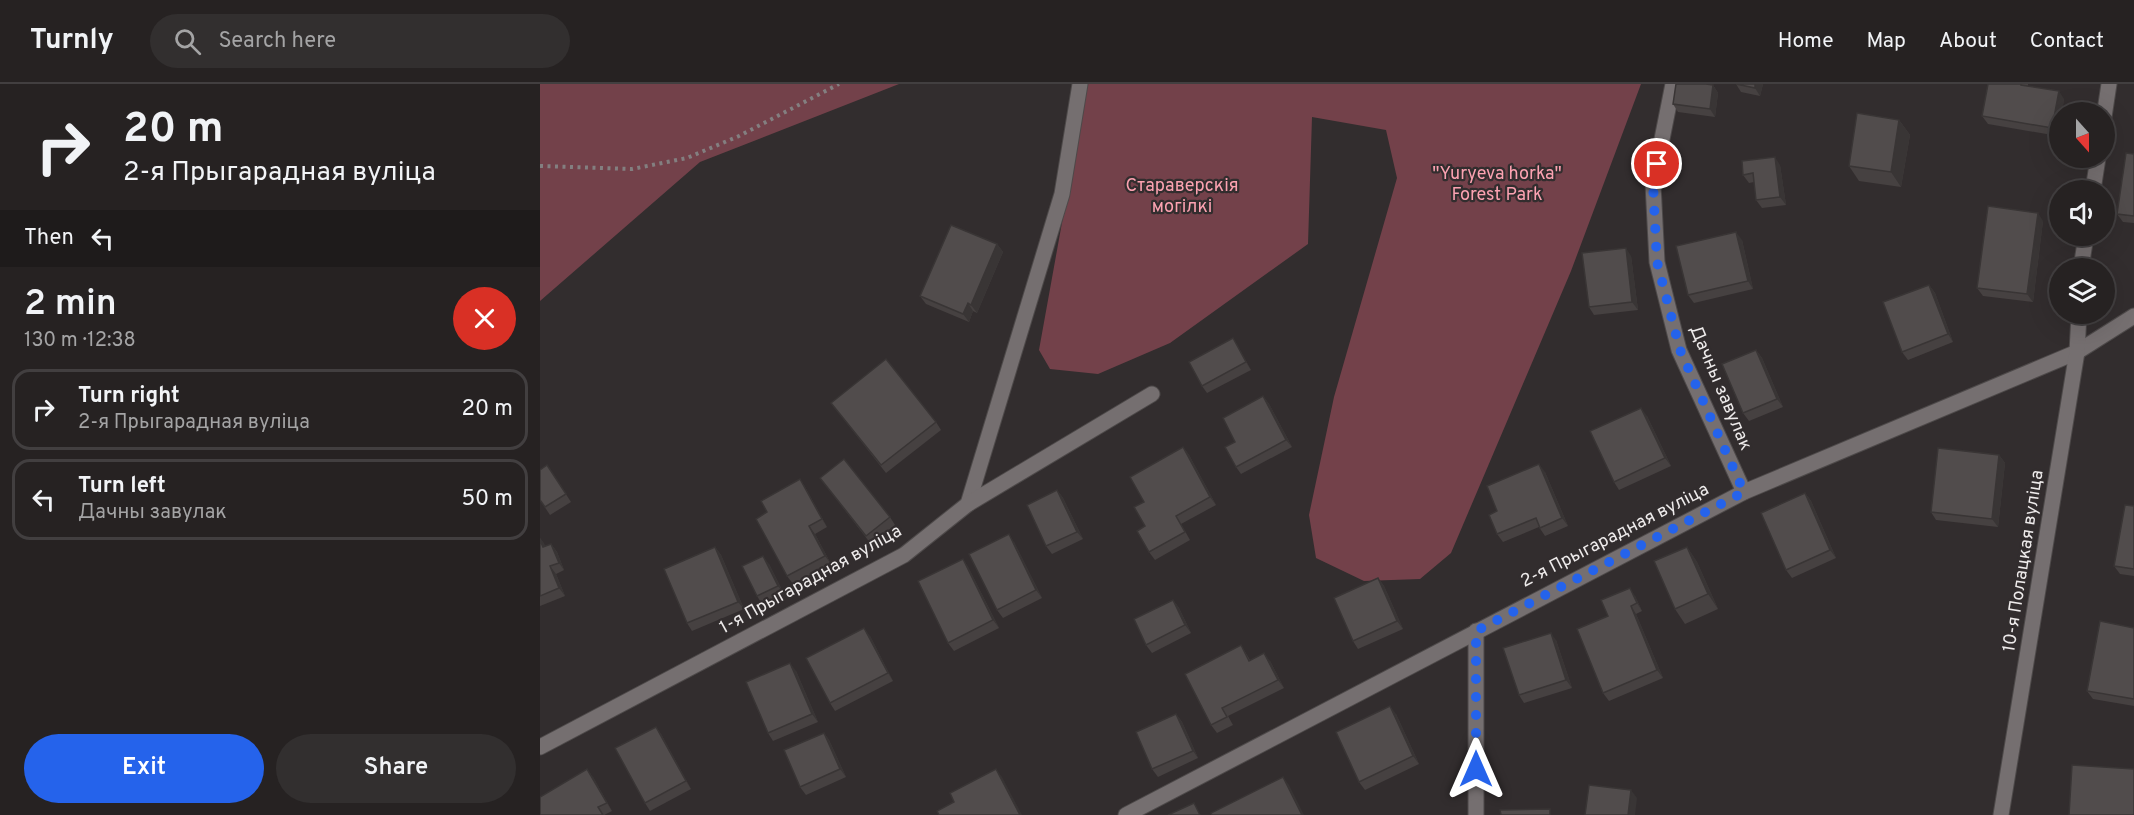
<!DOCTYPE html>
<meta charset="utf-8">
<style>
:root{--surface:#262222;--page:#322f2f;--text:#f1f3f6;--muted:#a4a4a5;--line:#423f40;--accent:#2563eb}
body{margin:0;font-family:Overpass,sans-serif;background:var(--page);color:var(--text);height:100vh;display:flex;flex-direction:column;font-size:22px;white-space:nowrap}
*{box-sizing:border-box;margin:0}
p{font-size:20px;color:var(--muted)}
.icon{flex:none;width:33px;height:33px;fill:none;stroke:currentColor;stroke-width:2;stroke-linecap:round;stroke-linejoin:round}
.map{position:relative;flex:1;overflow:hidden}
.panel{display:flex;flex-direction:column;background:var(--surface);width:540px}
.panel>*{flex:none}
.banner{background:#262222;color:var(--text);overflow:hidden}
.needle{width:39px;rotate:159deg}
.controls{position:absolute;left:1509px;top:18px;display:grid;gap:12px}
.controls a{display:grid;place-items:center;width:66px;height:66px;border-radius:50%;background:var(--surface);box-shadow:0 6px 24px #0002,0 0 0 2px var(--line);font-size:30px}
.pin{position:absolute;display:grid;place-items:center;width:51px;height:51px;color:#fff;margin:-26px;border:3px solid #fff;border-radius:50%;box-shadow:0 2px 6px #0007}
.me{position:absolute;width:66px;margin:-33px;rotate:0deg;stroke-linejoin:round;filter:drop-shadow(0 0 4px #0008)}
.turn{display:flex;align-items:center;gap:21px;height:126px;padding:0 24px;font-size:27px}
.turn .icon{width:78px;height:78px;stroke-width:2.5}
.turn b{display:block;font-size:42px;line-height:51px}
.then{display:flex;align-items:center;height:57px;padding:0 24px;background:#0003;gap:12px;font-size:22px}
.round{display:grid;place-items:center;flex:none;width:63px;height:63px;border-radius:32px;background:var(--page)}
.summary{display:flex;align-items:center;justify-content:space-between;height:102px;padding:0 24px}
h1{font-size:36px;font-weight:600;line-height:45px}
.primary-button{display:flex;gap:12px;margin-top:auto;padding:12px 24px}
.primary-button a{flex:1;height:69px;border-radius:36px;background:var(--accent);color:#fff;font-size:24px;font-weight:600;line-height:69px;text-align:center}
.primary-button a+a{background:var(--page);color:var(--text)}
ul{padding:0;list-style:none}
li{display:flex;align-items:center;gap:18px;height:81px;margin:0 12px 9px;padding:0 12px;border:3px solid var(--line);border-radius:18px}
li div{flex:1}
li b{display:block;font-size:22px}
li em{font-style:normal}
header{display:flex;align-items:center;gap:36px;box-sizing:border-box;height:84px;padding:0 30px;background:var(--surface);border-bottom:2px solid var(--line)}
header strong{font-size:28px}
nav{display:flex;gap:33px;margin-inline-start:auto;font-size:21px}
.search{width:420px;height:54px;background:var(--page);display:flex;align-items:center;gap:15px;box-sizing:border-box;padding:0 21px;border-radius:33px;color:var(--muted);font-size:22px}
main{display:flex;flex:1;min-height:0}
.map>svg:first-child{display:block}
.green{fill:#73414a}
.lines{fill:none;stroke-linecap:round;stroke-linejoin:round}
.lane-casing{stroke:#4d4949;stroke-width:17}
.street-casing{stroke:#4d4949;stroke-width:17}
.path{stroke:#837f80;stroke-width:4;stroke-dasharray:3 4.5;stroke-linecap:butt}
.lane{stroke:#756f70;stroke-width:15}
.street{stroke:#756f70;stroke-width:15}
.wall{fill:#464141}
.shaded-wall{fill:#393535}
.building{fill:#514c4c;stroke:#393535;stroke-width:1.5}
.route{stroke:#2563eb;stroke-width:10;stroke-dasharray:0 18}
.labels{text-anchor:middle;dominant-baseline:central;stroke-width:4.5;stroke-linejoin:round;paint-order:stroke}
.park-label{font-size:18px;fill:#fca2b1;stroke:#322d2e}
.street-label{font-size:18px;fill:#eeebeb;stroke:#322d2e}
</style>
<header>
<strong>Turnly</strong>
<div class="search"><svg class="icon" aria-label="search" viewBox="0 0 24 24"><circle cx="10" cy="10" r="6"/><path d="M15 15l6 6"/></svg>Search here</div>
<nav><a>Home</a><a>Map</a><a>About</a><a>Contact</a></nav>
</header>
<main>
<section class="panel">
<div class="banner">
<div class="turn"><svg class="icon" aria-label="right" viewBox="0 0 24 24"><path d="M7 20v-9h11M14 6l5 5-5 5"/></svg><div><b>20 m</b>2-я Прыгарадная вуліца</div></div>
<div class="then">Then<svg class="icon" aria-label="left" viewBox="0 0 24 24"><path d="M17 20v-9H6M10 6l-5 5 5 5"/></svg></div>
</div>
<div class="summary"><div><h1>2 min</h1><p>130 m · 12:38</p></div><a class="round" style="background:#d93025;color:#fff"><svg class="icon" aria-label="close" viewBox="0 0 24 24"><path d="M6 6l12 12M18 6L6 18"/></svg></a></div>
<ul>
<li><svg class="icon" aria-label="right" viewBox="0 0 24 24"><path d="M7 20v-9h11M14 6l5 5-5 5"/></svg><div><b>Turn right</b><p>2-я Прыгарадная вуліца</p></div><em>20 m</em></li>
<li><svg class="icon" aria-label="left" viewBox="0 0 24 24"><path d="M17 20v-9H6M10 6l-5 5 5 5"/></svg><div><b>Turn left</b><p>Дачны завулак</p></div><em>50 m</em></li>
</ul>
<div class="primary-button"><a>Exit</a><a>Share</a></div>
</section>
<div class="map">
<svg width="1594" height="731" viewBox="0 0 1594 731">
<rect width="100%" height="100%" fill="#322d2e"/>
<g class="green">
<path d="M 0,0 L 359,0 L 160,78 L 0,217 Z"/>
<path d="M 547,0 L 1101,0 L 1031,187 L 911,469 L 880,495 L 824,497 L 776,474 L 769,431 L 794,313 L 857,94 L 846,46 L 772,33 L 768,160 L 630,259 L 558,290 L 510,285 L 499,266 Z"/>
</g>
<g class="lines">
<defs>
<path id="lane" d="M 428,420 L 522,110 L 540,0"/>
<g id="street">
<path d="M 1133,0 L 1113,100 L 1117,178 L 1139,266 L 1204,408"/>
<path d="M 1564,33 L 1569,0"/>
<path d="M 1553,106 L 1558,74"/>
<path d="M 1541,184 L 1546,152"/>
<path d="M 936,547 L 936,731"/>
<path d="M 0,663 L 364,471 L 428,420 L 612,310"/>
<path d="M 586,731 L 1204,408 L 1537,268 L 1594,232"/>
<path d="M 1461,731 L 1537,268 L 1539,230"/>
</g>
</defs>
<use href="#lane" class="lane-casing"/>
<use href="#street" class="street-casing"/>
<path class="path" d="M 0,82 L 92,85 L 147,74 L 199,52 L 299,0"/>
<use href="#lane" class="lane"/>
<use href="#street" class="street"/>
</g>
<g class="wall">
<path d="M 1196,0 L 1223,0 L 1220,12 L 1201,8 Z"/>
<path d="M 1448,0 L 1488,0 L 1488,2 L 1524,15 L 1518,52 L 1448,40 L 1442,32 Z"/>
<path d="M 1173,1 L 1178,9 L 1175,33 L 1138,28 L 1133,20 Z"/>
<path d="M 1359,36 L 1370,51 L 1361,103 L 1319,97 L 1309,82 Z"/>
<path d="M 1594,70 L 1594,139 L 1583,138 L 1577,130 Z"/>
<path d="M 1240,81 L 1246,121 L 1222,124 L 1216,116 L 1214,98 L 1209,99 L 1203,91 Z"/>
<path d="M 1503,137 L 1493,218 L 1443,212 L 1437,204 Z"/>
<path d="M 1202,156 L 1213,205 L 1154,219 L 1148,211 Z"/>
<path d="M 457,160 L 463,168 L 437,229 L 433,227 L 429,238 L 386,220 L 380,212 Z"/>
<path d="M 1091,172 L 1098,226 L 1054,231 L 1049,223 Z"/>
<path d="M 1389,201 L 1395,209 L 1413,258 L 1368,276 L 1362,268 Z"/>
<path d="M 693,254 L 711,286 L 667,309 L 662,302 Z"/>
<path d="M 1216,266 L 1222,274 L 1243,323 L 1209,337 L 1203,329 Z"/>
<path d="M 723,312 L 729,320 L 752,363 L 701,390 L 696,383 L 695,358 Z"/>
<path d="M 291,319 L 396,338 L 401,346 L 346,389 Z"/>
<path d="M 1107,332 L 1131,382 L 1079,406 L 1074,398 Z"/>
<path d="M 643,363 L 649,371 L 676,421 L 641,440 L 650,456 L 615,476 L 609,468 L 605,442 L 604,418 Z"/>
<path d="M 1459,371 L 1465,379 L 1458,443 L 1396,436 L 1391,428 Z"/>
<path d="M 7,381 L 31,418 L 10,431 L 0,416 Z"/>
<path d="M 1005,388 L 1028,442 L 1005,452 L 999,443 L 963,458 L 957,450 L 957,427 Z"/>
<path d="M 280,394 L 350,433 L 355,441 L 331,460 Z"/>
<path d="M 260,395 L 265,403 L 287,443 L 275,450 L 291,480 L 253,500 L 247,492 L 227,428 Z"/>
<path d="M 517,406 L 523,414 L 543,455 L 512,470 L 506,462 Z"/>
<path d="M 1265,409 L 1271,417 L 1296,474 L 1252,494 L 1246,486 Z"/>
<path d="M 1594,422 L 1594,492 L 1580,490 L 1574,482 Z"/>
<path d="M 0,454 L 5,462 L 11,460 L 17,468 L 24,486 L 16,490 L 25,512 L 0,522 Z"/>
<path d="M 474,458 L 502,514 L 463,534 L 457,526 Z"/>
<path d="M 175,463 L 181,471 L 204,525 L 152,547 L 147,539 Z"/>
<path d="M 1147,463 L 1157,478 L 1178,525 L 1145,540 L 1135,525 Z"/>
<path d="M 423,475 L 428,483 L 459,544 L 414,567 L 408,559 Z"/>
<path d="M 229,480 L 244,510 L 222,520 L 217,512 Z"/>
<path d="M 838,494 L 844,502 L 863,545 L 818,565 L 813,557 Z"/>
<path d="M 1095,512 L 1102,527 L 1096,530 L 1123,594 L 1069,617 L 1063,609 L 1068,532 Z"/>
<path d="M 633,516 L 639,524 L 651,549 L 612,569 L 606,561 Z"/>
<path d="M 1594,544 L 1594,622 L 1553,615 L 1547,607 Z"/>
<path d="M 330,552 L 353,597 L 295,627 L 290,619 Z"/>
<path d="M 1016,556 L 1032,604 L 984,619 L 979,611 Z"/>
<path d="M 701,561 L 710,576 L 730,577 L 744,604 L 688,632 L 693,641 L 677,649 L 671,641 Z"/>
<path d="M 256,587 L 278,638 L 233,657 L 228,649 Z"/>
<path d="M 636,630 L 642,638 L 658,674 L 618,693 L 612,685 Z"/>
<path d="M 856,630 L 879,680 L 825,706 L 819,698 Z"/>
<path d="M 116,643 L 121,650 L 151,705 L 110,727 L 105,719 Z"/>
<path d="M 284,649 L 289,656 L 306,693 L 266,711 L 260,703 Z"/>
<path d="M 53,693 L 72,727 L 64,731 L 0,731 Z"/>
</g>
<g class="shaded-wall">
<path d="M 1215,0 L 1223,0 L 1220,12 L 1215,4 Z"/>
<path d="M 1173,1 L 1178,9 L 1175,33 L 1170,25 Z"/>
<path d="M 1519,7 L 1524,15 L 1522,28 L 1520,28 L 1520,41 L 1518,52 L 1512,44 Z"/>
<path d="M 1359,36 L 1370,51 L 1361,103 L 1351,88 Z"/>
<path d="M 1235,73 L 1240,81 L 1246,121 L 1240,113 Z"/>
<path d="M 1498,129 L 1503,137 L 1493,218 L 1487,210 Z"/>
<path d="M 1196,148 L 1202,156 L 1213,205 L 1208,197 Z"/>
<path d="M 457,160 L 463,168 L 437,229 L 431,221 Z"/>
<path d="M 1086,164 L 1091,172 L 1098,226 L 1092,218 Z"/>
<path d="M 1389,201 L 1395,209 L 1413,258 L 1408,250 Z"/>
<path d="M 428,219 L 433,227 L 429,238 L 423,230 Z"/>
<path d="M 693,254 L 698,262 L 711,286 L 706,278 Z"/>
<path d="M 1216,266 L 1222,274 L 1243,323 L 1237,315 Z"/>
<path d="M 723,312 L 729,320 L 752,363 L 746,356 Z"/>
<path d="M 1101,324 L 1107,332 L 1131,382 L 1125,374 Z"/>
<path d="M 643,363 L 649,371 L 676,421 L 670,413 Z"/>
<path d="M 1459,371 L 1465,379 L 1458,443 L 1452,435 Z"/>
<path d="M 999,380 L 1005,388 L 1028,442 L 1022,434 Z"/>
<path d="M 260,395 L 265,403 L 287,443 L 282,435 Z"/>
<path d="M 517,406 L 523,414 L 543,455 L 537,448 Z"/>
<path d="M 1265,409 L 1271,417 L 1296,474 L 1290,466 Z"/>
<path d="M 269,442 L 275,450 L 291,480 L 285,472 Z"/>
<path d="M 469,450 L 474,458 L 502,514 L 496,506 Z"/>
<path d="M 0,454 L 4,459 L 8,471 L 3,463 Z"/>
<path d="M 11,460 L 17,468 L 24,486 L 19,479 Z"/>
<path d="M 175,463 L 181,471 L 204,525 L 198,518 Z"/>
<path d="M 1147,463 L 1157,478 L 1178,525 L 1168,510 Z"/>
<path d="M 223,472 L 229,480 L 244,510 L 238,502 Z"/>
<path d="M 423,475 L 428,483 L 459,544 L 453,536 Z"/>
<path d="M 10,482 L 16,490 L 25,512 L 19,504 Z"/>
<path d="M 838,494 L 844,502 L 863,545 L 857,537 Z"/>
<path d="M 1090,504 L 1095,512 L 1102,527 L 1097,519 Z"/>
<path d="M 633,516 L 639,524 L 651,549 L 645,541 Z"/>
<path d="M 1091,522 L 1096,530 L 1123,594 L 1117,586 Z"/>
<path d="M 324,544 L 330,552 L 353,597 L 348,589 Z"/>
<path d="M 1011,549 L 1016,556 L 1032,604 L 1026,596 Z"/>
<path d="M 724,569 L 730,577 L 744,604 L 738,596 Z"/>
<path d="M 250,579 L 256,587 L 278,638 L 272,630 Z"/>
<path d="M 850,622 L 856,630 L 879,680 L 873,672 Z"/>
<path d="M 636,630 L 642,638 L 658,674 L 653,667 Z"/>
<path d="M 116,643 L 121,650 L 151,705 L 146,697 Z"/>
<path d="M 284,649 L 289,656 L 306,693 L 300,685 Z"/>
<path d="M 47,685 L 53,693 L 72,727 L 67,719 Z"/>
<path d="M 456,685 L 462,693 L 482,731 L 480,731 Z"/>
<path d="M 743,693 L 749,701 L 764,731 L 762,731 Z"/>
<path d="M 1091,706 L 1097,714 L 1095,731 L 1088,731 Z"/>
</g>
<g class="building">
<path d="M 1136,0 L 1166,0 L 1173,1 L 1170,25 L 1133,20 Z"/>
<path d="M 1196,0 L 1215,0 L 1215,4 Z"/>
<path d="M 1448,0 L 1481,0 L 1481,1 L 1519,7 L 1512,44 L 1442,32 Z"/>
<path d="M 1317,29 L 1359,36 L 1351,88 L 1309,82 Z"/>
<path d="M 1586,69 L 1594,70 L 1594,132 L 1577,130 Z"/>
<path d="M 1235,73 L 1240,113 L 1216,116 L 1213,89 L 1203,91 L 1202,77 Z"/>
<path d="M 1448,122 L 1498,129 L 1487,210 L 1437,204 Z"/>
<path d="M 411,141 L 457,160 L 431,221 L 428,219 L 423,230 L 380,212 Z"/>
<path d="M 1196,148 L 1208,197 L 1148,211 L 1136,162 Z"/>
<path d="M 1086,164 L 1092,218 L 1049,223 L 1042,169 Z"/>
<path d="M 1389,201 L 1408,250 L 1362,268 L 1343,218 Z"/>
<path d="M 693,254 L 706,278 L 662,302 L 649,278 Z"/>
<path d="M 1216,266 L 1237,315 L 1203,329 L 1182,280 Z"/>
<path d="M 346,275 L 396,338 L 341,381 L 291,319 Z"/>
<path d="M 723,312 L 746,356 L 696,383 L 685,363 L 695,358 L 683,334 Z"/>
<path d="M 1101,324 L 1125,374 L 1074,398 L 1050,347 Z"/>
<path d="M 643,363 L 670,413 L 636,432 L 645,448 L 609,468 L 597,447 L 605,442 L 594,423 L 604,418 L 590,393 Z"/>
<path d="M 1398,364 L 1459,371 L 1452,435 L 1391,428 Z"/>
<path d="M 304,375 L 350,433 L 326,452 L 280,394 Z"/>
<path d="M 999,380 L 1022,434 L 1000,444 L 996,434 L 957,450 L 949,431 L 957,427 L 947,402 Z"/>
<path d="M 7,381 L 26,410 L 5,423 L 0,416 L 0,386 Z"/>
<path d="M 260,395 L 282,435 L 269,442 L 285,472 L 247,492 L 216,435 L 227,428 L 221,417 Z"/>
<path d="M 517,406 L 537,448 L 506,462 L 487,421 Z"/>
<path d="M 1265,409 L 1290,466 L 1246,486 L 1221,429 Z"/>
<path d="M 1585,421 L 1594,422 L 1594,485 L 1574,482 Z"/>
<path d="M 469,450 L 496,506 L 457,526 L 429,470 Z"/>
<path d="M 0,456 L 3,463 L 11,460 L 19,479 L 10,482 L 19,504 L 0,512 Z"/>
<path d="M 175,463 L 198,518 L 147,539 L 124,485 Z"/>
<path d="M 1147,463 L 1168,510 L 1135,525 L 1114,477 Z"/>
<path d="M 223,472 L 238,502 L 217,512 L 202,482 Z"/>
<path d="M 423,475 L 453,536 L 408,559 L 378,497 Z"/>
<path d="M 838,494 L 857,537 L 813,557 L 794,514 Z"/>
<path d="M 1090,504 L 1097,519 L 1091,522 L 1117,586 L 1063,609 L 1037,545 L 1068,532 L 1061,516 Z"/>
<path d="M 633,516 L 645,541 L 606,561 L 594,535 Z"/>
<path d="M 1560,537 L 1594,544 L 1594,615 L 1547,607 Z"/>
<path d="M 324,544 L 348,589 L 290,619 L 266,574 Z"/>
<path d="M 1011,549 L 1026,596 L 979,611 L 963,564 Z"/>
<path d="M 701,561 L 709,577 L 724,569 L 738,596 L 682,624 L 687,633 L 671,641 L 645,590 Z"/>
<path d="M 250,579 L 272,630 L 228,649 L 206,598 Z"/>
<path d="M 850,622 L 873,672 L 819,698 L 796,648 Z"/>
<path d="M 636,630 L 653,667 L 612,685 L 596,648 Z"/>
<path d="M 116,643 L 146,697 L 105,719 L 75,664 Z"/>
<path d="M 284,649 L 300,685 L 260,703 L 244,666 Z"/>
<path d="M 1532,681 L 1594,685 L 1594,731 L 1529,731 Z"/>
<path d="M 47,685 L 67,719 L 58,723 L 63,731 L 0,731 L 0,713 Z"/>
<path d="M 456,685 L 480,731 L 399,731 L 397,727 L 414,718 L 410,709 Z"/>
<path d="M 743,693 L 762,731 L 672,731 L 671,729 Z"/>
<path d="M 1049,701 L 1091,706 L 1088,731 L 1045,731 Z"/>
<path d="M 654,719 L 660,731 L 628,731 Z"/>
<path d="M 1010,725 L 1010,731 L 961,731 L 960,726 Z"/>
</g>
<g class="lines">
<path class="route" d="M 936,685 L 936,547 L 1204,408 L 1140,266 L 1117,178 L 1113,100 L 1117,80"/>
</g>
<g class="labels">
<g class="park-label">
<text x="957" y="90">"Yuryeva horka"<tspan x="957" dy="21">Forest Park</tspan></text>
<text x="642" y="102">Стараверскія<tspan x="642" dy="21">могілкі</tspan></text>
</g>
<g class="street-label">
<text transform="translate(1180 304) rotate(67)">Дачны завулак</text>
<text transform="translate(1075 452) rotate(-27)">2-я Прыгарадная вуліца</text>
<text transform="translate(1484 477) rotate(-81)">10-я Полацкая вуліца</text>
<text transform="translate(271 496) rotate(-29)">1-я Прыгарадная вуліца</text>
</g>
</g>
</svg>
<div class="controls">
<a><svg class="needle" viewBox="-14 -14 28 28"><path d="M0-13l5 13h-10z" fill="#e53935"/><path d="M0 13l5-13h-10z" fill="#a4a4a5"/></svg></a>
<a><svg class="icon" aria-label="sound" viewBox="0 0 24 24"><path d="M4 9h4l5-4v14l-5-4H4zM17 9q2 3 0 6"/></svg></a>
<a><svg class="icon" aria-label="layers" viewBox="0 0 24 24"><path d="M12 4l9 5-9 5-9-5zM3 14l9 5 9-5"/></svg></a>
</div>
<div class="pin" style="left:1117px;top:80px;background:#d93025"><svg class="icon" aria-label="arrive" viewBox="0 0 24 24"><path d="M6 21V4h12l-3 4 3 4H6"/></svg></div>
<svg class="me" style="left:936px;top:685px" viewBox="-20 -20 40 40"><path d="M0-17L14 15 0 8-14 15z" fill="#2563eb" stroke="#fff" stroke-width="4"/></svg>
</div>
</main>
